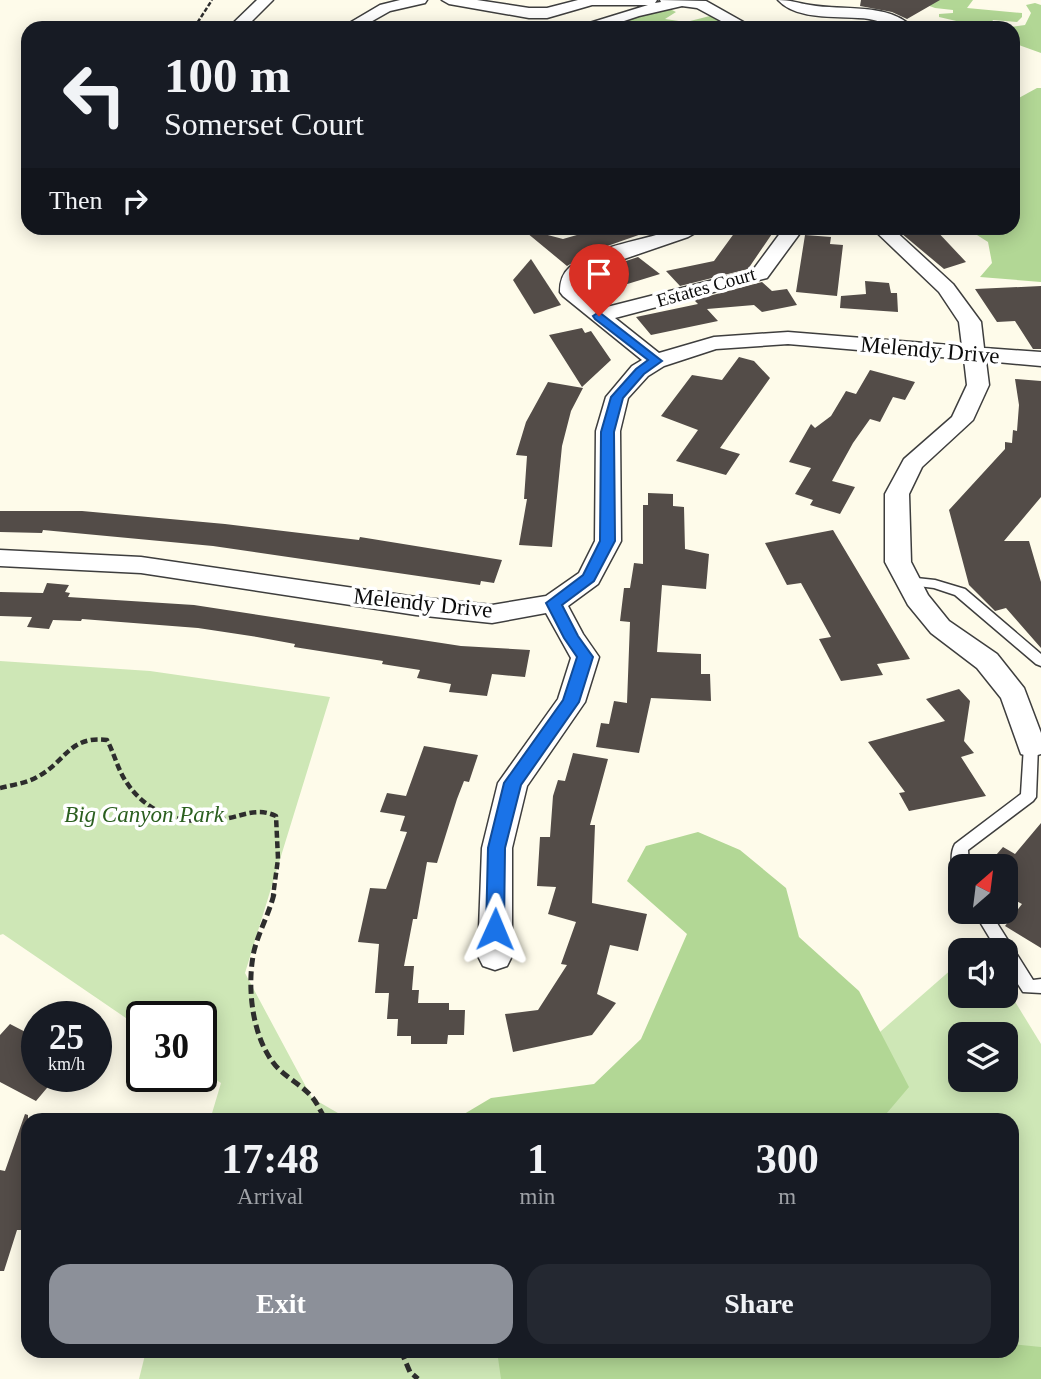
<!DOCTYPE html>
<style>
:root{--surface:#171b24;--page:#242831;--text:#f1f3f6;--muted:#9ea1a6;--accent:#8c9099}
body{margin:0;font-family:Georgia,serif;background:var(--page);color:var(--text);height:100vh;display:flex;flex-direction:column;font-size:26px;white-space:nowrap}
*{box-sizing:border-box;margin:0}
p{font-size:23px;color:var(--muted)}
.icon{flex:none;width:38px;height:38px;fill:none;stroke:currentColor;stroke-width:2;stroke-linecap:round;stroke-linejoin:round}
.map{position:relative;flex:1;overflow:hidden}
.drawer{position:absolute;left:21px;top:1113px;width:998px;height:245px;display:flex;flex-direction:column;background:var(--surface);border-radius:21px;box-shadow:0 4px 18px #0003}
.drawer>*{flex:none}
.guide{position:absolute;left:21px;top:21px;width:999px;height:214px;border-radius:21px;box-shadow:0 4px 18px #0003;background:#171b24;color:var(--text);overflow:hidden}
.needle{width:46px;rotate:28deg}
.buttons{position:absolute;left:948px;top:854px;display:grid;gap:14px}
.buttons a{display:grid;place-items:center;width:70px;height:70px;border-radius:14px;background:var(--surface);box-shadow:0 4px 18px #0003;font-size:35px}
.speed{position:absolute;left:21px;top:1001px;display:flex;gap:14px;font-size:35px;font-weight:700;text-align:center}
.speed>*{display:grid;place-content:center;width:91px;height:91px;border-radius:50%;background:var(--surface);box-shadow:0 4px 18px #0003;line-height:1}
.speed small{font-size:18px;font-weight:400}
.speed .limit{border:4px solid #111;border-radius:10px;background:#fff;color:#111}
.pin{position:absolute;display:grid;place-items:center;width:60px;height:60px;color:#fff;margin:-72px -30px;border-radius:50% 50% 50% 0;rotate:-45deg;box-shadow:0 0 7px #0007}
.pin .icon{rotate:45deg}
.me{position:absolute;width:77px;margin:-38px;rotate:1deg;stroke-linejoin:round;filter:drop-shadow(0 0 5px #0008)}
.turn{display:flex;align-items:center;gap:24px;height:147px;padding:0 28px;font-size:32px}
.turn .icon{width:91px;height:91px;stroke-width:2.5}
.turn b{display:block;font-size:49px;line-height:60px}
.then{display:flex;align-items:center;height:66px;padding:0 28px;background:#0003;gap:14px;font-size:26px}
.eta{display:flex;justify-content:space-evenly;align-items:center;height:119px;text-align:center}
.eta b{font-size:42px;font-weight:700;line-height:49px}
.action{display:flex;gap:14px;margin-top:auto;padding:14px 28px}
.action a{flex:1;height:80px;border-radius:21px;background:var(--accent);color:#fff;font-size:28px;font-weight:700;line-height:80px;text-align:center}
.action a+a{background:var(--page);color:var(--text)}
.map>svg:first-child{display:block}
.green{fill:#cee7b6;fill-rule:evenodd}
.forest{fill:#b2d795}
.building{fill:#534c48}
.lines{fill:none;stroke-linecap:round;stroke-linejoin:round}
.lane-casing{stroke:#3e3e3e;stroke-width:3}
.street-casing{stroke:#3e3e3e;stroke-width:3}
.path-far2{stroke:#2d2d2d;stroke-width:2.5;stroke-dasharray:4.5 2;stroke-linecap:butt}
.path-far1{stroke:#2d2d2d;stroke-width:4.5;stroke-dasharray:7 3.5;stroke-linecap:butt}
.path{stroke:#2d2d2d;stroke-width:5;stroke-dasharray:9 4.5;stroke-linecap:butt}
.lane{fill:#fff;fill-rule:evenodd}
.street{fill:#fff;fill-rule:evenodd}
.route{fill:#1a73e8;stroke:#114b97;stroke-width:2}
.labels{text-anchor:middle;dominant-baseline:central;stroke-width:7;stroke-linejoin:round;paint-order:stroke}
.far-street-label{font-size:19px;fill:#0b0b0b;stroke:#fff}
.street-label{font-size:23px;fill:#0b0b0b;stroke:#fff}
.park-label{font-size:23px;font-style:italic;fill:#2b5f1f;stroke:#fff}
</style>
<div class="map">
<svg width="1041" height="1379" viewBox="0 0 1041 1379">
<rect width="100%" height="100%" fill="#fefbea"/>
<g class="green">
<path d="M 0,661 L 150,671 L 330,697 L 245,973 L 312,1098 L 350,1120 L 210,1120 L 221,1083 L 201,1070 L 201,1017 L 142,1017 L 142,1029 L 3,934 L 0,935 Z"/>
<path d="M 961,961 L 961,996 L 1006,996 L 1006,987 L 1041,1044 L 1041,1379 L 139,1379 L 146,1351 L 1012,1351 L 1012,1120 L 733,1120 L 800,1102 ZM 961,1034 L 1006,1034 L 1006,1080 L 961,1080 Z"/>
</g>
<g class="forest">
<path d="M 913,0 L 973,0 L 967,8 L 1022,13 L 1022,17 L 1017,22 L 993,20 L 989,27 L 966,27 L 965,23 L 939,17 L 939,14 L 953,13 L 953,10 L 935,8 Z"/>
<path d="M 1035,3 L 1041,5 L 1041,53 L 1013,43 L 1013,28 L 1003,28 L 1025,25 L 1031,13 L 1026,5 Z"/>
<path d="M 670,9 L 676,12 L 665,19 L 686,22 L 714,15 L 723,23 L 735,28 L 615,28 L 613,23 Z"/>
<path d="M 1037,88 L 1041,88 L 1041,282 L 980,277 L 992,263 L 988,242 L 966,228 L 1013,228 L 1013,101 Z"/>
<path d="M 698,832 L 740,850 L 786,888 L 799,937 L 859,991 L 909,1087 L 881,1120 L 454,1120 L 491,1098 L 594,1084 L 641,1039 L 687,934 L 627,881 L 646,846 Z"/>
<path d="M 1012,1344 L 1041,1347 L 1041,1379 L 501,1379 L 497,1351 L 1012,1351 Z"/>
</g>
<g class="building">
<path d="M 861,0 L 940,0 L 907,19 L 892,12 L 860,6 Z"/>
<path d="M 521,228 L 563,239 L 601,228 L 649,228 L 650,231 L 593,251 L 567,266 Z"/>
<path d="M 738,228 L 776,228 L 748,269 L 680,286 L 666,271 L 714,261 Z"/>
<path d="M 895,228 L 934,228 L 966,262 L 944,269 Z"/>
<path d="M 805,235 L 831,237 L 830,244 L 843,245 L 837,296 L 796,292 Z"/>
<path d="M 638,257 L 660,274 L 598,293 L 584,281 L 593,272 Z"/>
<path d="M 531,259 L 561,305 L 534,314 L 513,280 Z"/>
<path d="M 865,281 L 889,283 L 891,293 L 897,293 L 898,312 L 840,308 L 841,296 L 866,294 Z"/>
<path d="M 762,282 L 772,291 L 787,289 L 797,305 L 762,312 L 754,305 L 707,309 L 718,321 L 651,335 L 636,317 L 698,304 L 694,300 Z"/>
<path d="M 1041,286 L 1041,349 L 1033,349 L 1015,321 L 997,322 L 975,289 Z"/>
<path d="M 582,328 L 585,333 L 591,331 L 611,360 L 582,387 L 549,335 Z"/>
<path d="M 739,357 L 754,361 L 770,378 L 720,448 L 740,454 L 726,475 L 676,461 L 698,430 L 661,416 L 692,375 L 722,380 Z"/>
<path d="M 870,370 L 915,382 L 905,400 L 893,397 L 880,422 L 870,419 L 853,443 L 832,481 L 855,487 L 840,514 L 810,505 L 813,500 L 795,494 L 811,468 L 789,462 L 811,424 L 815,428 L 831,416 L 846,391 L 856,394 Z"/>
<path d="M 1015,379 L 1041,381 L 1041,497 L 1004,541 L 1029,541 L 1041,582 L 1041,648 L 1006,608 L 995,611 L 969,585 L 949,510 L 1005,449 L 1005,442 L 1012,443 L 1013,430 L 1017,431 L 1019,405 Z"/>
<path d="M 548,382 L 583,388 L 571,411 L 562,446 L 552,547 L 519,545 L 527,499 L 524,499 L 527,456 L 516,455 L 526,422 Z"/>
<path d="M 648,493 L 673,494 L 673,506 L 684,507 L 685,549 L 709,554 L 706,589 L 662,585 L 657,652 L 701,654 L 701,674 L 710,674 L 711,701 L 651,698 L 639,753 L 596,747 L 601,723 L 609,724 L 614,701 L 627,703 L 630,622 L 620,621 L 624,588 L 630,588 L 634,563 L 643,564 L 643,505 L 648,505 Z"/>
<path d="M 0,511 L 82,511 L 225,524 L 359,540 L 360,537 L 502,560 L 494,583 L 481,581 L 480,585 L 213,546 L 43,530 L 42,533 L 0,532 Z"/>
<path d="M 833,530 L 910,659 L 877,664 L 883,675 L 841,681 L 819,639 L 831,637 L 801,583 L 787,585 L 765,543 Z"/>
<path d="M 47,583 L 69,585 L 65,592 L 70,593 L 68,597 L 194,605 L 461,646 L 530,650 L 525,677 L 492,674 L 487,696 L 449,692 L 451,684 L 417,678 L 420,670 L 382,664 L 383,661 L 294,647 L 295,644 L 257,637 L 198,628 L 82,619 L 81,621 L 53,620 L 49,629 L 27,627 L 32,617 L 0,616 L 0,592 L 43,593 Z"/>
<path d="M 959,689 L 970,701 L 964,741 L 974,753 L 961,757 L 986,796 L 909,811 L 899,793 L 905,792 L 868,742 L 945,721 L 926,699 Z"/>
<path d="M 424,746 L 478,755 L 469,782 L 464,781 L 457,799 L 437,863 L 427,862 L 417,919 L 413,919 L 404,966 L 414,966 L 412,990 L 419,990 L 418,1003 L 449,1003 L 449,1010 L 465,1010 L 464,1035 L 448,1035 L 447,1044 L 411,1044 L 411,1036 L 397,1036 L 398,1019 L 387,1019 L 389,993 L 375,993 L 379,944 L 358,942 L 370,888 L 386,889 L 407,832 L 400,831 L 405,816 L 380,812 L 387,793 L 406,796 Z"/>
<path d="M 573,753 L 608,759 L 590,825 L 595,825 L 592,903 L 647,914 L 638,951 L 610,945 L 597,994 L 616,1003 L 592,1035 L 513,1052 L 505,1014 L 538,1010 L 567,965 L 561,964 L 576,922 L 548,914 L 556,887 L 537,886 L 540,837 L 550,837 L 553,796 L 558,780 L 565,781 Z"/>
<path d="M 1041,823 L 1041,948 L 1005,926 L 1022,904 L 1006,895 L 1006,866 L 997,866 L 990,862 L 1003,847 L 1015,854 Z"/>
<path d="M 10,1024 L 37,1038 L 37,1076 L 57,1076 L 36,1101 L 0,1082 L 0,1035 Z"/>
<path d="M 25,1114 L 28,1115 L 28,1230 L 17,1230 L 4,1271 L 0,1271 L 0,1170 L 5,1171 Z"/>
</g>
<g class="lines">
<defs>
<g id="lane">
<path d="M 907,577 L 935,580 L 965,589 L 1041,654 L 1041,666 L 1036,664 L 955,595 L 934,588 L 902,584 L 901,581 L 902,578 Z"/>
<path d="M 1031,741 L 1036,742 L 1038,746 L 1036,797 L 1033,801 L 968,850 L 969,866 L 961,866 L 961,879 L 955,877 C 951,869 950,852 955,844 L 1021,794 L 1024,746 L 1026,742 Z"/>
<path d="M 974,912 L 990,912 L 1033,980 L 1041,979 L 1041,993 L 1023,992 L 1006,965 L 1006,950 L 997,950 Z"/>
</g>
<g id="street">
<path d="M 257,0 L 273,0 L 245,28 L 228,28 Z"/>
<path d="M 400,0 L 427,0 L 425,3 L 390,11 L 360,28 L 341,28 L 380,5 Z"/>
<path d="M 442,0 L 477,0 L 529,8 L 547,8 L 578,0 L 657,0 L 655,3 L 661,2 L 660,0 L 706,1 L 754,28 L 734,28 L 697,8 L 682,6 L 639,16 L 603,28 L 580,28 L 583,25 L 648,5 L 592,5 L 547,18 L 529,18 L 449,4 Z"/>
<path d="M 778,0 C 790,0 798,3 810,5 C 842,11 889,2 913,28 C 896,28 885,22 869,19 C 842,15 798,22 778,0 Z"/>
<path d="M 679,228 L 704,228 L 688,237 L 592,270 L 582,277 L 580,290 L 603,308 L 753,270 L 784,228 L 803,229 L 767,278 L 615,318 L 659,353 L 714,337 L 788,332 L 962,346 L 959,322 L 939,292 L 872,228 L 892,228 L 953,284 L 981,322 L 984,348 L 1041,352 L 1041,366 L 986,361 L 989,385 L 973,420 L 922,467 L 909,494 L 911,562 L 928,595 L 949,621 L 997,654 L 1024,688 L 1041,733 L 1041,754 L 1031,757 L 1021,754 L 1001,698 L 977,668 L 931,633 L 908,605 L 885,562 L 885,494 L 904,459 L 952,417 L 967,385 L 964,359 L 788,344 L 716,349 L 664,366 L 648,376 L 628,398 L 620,431 L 621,541 L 598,584 L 568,606 L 583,634 L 599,657 L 585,702 L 527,786 L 512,848 L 512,956 L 507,966 L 495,970 L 483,966 L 478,956 L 482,848 L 498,783 L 558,699 L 571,658 L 546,613 L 492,623 L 416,615 L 141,573 L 0,566 L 0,550 L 141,557 L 416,597 L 492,605 L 546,596 L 579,573 L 595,541 L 596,431 L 606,397 L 632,366 L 642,360 L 563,296 L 560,292 C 560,282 562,274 570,267 C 596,245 647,240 679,228 Z"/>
</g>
</defs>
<use href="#lane" class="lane-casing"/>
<use href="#street" class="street-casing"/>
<path class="path-far2" d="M 194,28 L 212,0"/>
<path class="path-far1" d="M 0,788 C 12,785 27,783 37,777 C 65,763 69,735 107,740 C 114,753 117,767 125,780 C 148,817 189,827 229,818 C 247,814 259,808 276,816 L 278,859 L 273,896"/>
<g class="path">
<path d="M 274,894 C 269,914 259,931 254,951 C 247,984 251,1032 272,1061 C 282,1076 300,1083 312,1097 C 318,1104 321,1113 326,1120"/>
<path d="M 401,1351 L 410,1372 L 418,1379"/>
</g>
<use href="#lane" class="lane"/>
<use href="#street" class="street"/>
</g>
<path class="route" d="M 599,312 L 662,361 L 644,374 L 623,398 L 614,432 L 615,541 L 594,581 L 562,605 L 578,636 L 593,657 L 579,702 L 521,785 L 505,848 L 504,929 L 502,934 L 495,936 L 489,934 L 486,929 L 488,848 L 504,783 L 563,700 L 577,657 L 564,638 L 546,603 L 583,575 L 600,541 L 601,432 L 611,397 L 636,369 L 648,360 L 595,319 L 593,316 Z"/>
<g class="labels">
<g class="far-street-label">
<text transform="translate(706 287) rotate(-16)">Estates Court</text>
</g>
<g class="street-label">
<text transform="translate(930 350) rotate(5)">Melendy Drive</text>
<text transform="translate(423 603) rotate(6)">Melendy Drive</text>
</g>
<g class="park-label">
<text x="144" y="814">Big Canyon Park</text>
</g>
</g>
</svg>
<div class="buttons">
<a><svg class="needle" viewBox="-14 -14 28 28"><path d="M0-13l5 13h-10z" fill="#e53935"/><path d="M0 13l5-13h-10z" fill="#9ea1a6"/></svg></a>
<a><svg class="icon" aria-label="sound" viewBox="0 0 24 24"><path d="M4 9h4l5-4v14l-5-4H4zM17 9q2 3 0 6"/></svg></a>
<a><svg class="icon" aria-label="layers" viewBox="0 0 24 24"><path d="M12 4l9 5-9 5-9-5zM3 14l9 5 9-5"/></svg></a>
</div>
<div class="speed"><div>25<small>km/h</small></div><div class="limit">30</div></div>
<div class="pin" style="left:599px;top:316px;background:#d93025"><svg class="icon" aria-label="arrive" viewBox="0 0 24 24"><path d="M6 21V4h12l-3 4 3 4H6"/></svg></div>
<svg class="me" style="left:495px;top:929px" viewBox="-20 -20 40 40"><path d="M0-17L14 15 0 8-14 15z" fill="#1a73e8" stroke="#fff" stroke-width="4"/></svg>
<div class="guide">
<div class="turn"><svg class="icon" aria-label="left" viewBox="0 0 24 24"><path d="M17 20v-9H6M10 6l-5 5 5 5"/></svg><div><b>100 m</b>Somerset Court</div></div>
<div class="then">Then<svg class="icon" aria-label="right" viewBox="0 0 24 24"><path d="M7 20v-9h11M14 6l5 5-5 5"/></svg></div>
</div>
<section class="drawer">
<div class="eta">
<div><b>17:48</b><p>Arrival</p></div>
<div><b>1</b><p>min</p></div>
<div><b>300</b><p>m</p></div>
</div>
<div class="action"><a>Exit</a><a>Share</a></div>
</section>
</div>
